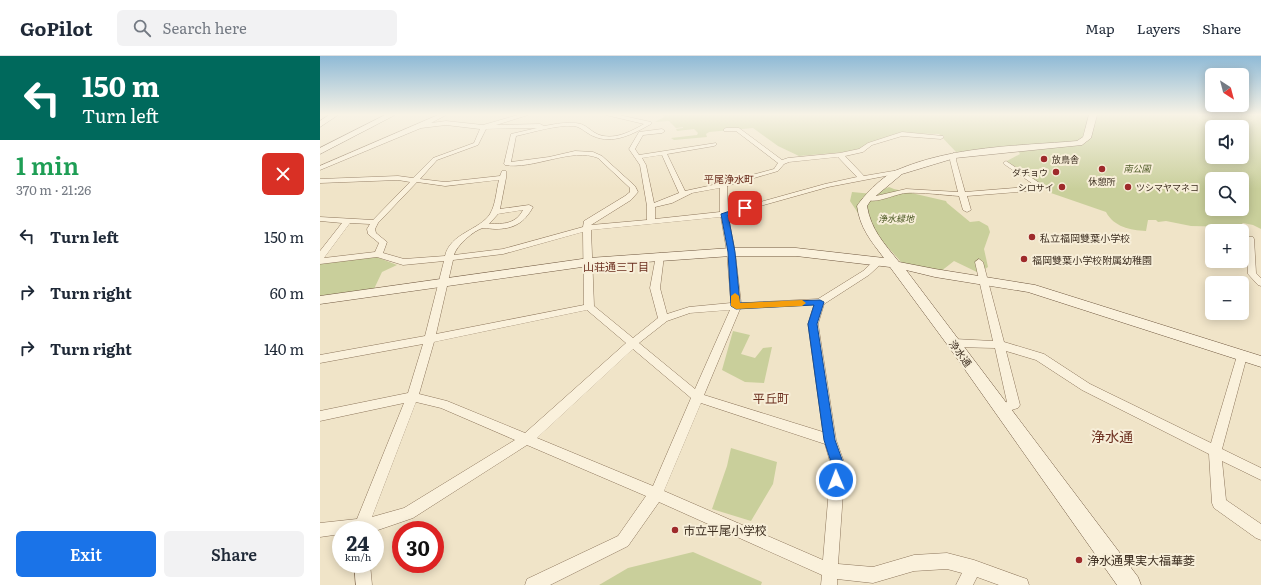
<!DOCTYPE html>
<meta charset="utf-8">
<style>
:root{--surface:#fff;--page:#f2f2f3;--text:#1f2937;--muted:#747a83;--line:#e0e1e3;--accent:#1a73e8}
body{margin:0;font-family:Literata,"Noto Sans JP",serif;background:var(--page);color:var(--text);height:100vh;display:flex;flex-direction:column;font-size:15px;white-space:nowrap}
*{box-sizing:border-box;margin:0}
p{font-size:13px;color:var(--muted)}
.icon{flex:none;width:22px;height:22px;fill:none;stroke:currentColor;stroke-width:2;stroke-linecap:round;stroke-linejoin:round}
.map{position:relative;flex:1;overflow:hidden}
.side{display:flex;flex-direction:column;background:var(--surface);width:320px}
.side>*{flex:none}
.hud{background:#00695c;color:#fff;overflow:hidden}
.needle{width:26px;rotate:144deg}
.controls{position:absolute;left:885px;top:12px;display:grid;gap:8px}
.controls a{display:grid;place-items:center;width:44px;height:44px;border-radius:6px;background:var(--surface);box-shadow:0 2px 10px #0003;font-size:20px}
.speed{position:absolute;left:12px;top:465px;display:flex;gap:8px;font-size:20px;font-weight:700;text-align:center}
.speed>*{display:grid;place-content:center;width:52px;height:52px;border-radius:50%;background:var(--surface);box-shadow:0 2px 10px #0003;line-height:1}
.speed small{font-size:10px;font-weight:400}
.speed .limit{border:6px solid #d22;background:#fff;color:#111}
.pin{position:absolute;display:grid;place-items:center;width:34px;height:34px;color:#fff;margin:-17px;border-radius:8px;box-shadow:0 2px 6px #0006}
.me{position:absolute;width:44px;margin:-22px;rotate:359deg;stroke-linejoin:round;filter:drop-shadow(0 0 3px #0008)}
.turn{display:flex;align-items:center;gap:14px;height:84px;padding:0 16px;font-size:18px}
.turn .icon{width:52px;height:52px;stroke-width:2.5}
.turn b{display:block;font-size:28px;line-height:34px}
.round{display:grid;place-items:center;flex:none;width:42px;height:42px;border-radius:6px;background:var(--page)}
.headline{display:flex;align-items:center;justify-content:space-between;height:68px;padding:0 16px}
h1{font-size:24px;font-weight:600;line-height:30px;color:#1e9e55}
.cta{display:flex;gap:8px;margin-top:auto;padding:8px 16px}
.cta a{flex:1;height:46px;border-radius:6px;background:var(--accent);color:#fff;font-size:16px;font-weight:600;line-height:46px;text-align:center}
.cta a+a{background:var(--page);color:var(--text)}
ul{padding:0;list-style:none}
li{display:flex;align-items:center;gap:12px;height:56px;padding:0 16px}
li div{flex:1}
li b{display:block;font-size:15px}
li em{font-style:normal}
header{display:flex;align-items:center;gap:24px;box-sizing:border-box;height:56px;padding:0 20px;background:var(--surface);border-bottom:1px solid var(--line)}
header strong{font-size:19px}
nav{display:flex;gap:22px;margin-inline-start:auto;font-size:14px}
.search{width:280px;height:36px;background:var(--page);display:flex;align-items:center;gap:10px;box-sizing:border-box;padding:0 14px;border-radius:6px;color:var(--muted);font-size:15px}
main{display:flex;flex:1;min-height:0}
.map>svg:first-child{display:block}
.green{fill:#c9cf9b;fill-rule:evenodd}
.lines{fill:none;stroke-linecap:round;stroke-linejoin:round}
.street-casing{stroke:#8d765c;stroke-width:1}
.secondary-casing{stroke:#6f573f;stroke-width:1}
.street{fill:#faf1dc;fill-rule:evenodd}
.secondary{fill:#faf1dc;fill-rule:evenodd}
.route{fill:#1a73e8;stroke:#114b97}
.slow{fill:#f59e0b}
.poi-dot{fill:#9e2a2b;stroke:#f7eed8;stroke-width:1.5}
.labels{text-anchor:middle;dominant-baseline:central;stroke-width:4;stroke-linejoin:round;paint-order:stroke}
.far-poi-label{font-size:9px;fill:#3d2e20;stroke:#f7eed8;text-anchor:start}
.far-park-label{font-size:9px;font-style:italic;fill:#4d5a26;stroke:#f7eed8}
.far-quarter-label{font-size:10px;fill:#6b2e1e;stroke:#f7eed8}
.poi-label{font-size:10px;fill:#3d2e20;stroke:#f7eed8;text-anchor:start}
.street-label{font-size:10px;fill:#3d2e20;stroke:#f7eed8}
.neighbourhood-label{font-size:11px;fill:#6b2e1e;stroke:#f7eed8}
.quarter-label{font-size:12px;fill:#6b2e1e;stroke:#f7eed8}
.near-poi-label{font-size:12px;fill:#3d2e20;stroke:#f7eed8;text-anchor:start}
.near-quarter-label{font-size:14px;fill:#6b2e1e;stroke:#f7eed8}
</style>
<header>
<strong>GoPilot</strong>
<div class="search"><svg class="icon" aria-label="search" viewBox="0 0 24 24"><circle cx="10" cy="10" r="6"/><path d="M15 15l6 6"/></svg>Search here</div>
<nav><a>Map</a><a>Layers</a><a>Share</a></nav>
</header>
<main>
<section class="side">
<div class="hud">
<div class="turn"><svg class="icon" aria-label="left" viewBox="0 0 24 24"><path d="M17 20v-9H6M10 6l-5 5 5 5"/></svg><div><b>150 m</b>Turn left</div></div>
</div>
<div class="headline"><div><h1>1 min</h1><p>370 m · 21:26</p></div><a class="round" style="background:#d93025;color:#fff"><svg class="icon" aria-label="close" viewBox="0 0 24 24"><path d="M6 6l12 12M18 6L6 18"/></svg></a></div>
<ul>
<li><svg class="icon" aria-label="left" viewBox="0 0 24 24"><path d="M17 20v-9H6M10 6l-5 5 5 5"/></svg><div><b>Turn left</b></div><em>150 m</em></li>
<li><svg class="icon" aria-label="right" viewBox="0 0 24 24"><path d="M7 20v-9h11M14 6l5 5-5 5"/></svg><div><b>Turn right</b></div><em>60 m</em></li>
<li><svg class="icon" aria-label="right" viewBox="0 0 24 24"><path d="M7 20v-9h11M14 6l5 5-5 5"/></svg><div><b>Turn right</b></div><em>140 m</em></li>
</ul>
<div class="cta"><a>Exit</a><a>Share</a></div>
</section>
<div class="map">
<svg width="941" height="529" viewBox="0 0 941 529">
<rect width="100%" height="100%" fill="#f0e4c8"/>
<g class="green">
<path d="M 343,59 L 941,59 L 941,173 L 933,169 L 923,167 L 918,171 L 871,170 L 846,165 L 838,166 L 836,164 L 828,164 L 826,175 C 810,174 794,171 786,156 L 731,137 L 685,106 L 700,98 L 697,94 L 636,96 L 619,78 L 582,77 L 543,92 L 526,96 L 479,100 L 458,90 L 433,72 L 389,76 L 386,78 L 387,81 L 354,84 L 351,82 L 377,79 L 378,77 L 374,73 L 357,75 L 356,73 L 363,72 L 363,71 L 356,72 L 349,65 L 335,66 L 344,61 ZM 892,71 L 922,71 L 922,101 L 892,101 ZM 892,123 L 922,123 L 922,153 L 892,153 Z"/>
<path d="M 569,131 L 574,133 L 626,145 L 627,147 L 650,166 L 659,165 L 668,170 L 670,176 L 664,193 L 668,211 L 659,217 L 634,205 L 620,216 L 582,207 L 565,188 L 554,181 L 530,145 L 532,136 L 553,138 Z"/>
<path d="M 54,200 L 77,209 L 62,216 L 54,233 L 0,240 L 0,206 Z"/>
<path d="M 413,275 L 430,279 L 421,298 L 435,302 L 443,292 L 452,291 L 444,327 L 425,326 L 402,314 Z"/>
<path d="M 411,392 L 457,406 L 453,428 L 431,465 L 392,453 L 407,410 Z"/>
<path d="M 373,496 L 442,526 L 441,529 L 279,529 L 308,512 Z"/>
</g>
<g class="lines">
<defs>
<g id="street">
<path d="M 118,59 L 126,59 L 111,67 L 126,65 L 163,69 L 198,59 L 208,59 L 176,69 L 220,68 L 224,70 C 236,68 249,65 261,68 C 267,70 271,75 277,78 C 293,85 310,76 324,68 L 286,59 L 299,59 L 331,66 L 331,68 C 313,78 293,89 273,80 C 266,77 261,71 254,70 C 235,69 214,76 196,80 L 191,106 L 229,101 L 255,95 L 273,96 L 282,100 L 315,130 L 318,136 L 311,144 L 271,169 L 327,164 L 327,150 L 320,109 L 309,93 L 319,76 L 342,73 L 345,75 L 342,77 L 323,79 L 315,93 L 319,99 L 396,87 L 396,89 L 394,90 L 347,98 L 365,135 L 402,127 L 454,113 L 458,107 L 416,75 L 404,75 L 404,73 L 406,72 L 419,72 L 462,104 L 468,102 L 520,97 L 539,93 L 548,87 L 582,76 L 623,80 L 624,81 L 621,83 L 582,80 L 552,89 L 543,96 L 525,100 L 544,120 L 579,114 L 581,115 L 581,117 L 508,131 L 408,159 L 415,196 L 421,247 L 498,243 L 543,215 L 556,203 L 562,203 L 563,205 L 562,207 L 549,219 L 504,248 L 498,268 L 516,384 L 525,409 L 518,508 L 553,511 L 594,499 L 627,497 L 654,504 L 701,521 L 707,523 L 709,529 L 679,529 L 657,521 L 653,529 L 636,529 L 642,517 L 627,513 L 594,515 L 553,527 L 517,523 L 517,529 L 501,529 L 502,519 L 339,446 L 308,490 L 230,529 L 205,529 L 207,523 L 298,480 L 326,440 L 207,389 L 93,462 L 58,474 L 21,474 L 21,478 L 0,481 L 0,467 L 37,463 L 84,347 L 0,365 L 0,355 L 88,337 L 103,288 L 0,307 L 0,299 L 105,280 L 124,205 L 83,209 L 57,201 L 0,208 L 0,195 L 22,167 L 0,165 L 0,161 L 53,164 L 90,126 L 78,124 L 0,127 L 0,123 L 78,120 L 93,122 L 113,102 L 154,87 L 160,73 L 126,69 L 101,72 L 0,114 L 0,110 ZM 217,72 L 191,78 L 184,108 L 185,109 C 213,114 252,91 278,102 L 310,132 L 310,136 L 305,140 L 264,165 L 263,171 L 183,193 L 134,199 C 136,190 154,174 163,172 C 167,172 172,173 175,173 C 194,173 204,167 213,151 L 209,149 L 180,153 L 186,122 L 186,115 L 182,115 L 180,120 L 125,126 L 100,123 L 117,104 L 158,89 L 166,73 ZM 342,99 L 359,137 L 334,147 L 326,109 L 322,102 ZM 518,101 L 537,121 L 505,128 L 408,155 L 407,130 L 458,115 L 464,108 L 469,106 ZM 179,124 C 176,135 176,148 170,158 C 160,174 130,177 125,200 L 84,203 L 63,197 L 67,186 L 56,177 L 55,173 L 58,167 L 97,126 L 125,130 ZM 400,132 L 400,156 L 335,163 L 335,151 L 352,147 L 372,137 ZM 203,154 C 196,168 184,168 169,168 L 178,158 ZM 401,161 L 407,196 L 411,247 L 369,251 L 347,258 L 340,232 L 344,200 L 340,197 L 336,200 L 330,232 L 338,262 L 313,282 L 274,250 L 271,174 ZM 30,167 L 50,168 L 47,173 L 48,178 L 59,187 L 55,196 L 4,202 ZM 263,176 L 264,249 L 116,278 L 133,204 L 183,198 ZM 494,249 L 488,268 L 503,376 L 384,339 L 420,253 ZM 267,254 L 306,287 L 205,377 L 127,345 L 99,338 L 114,286 ZM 410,254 L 375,333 L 319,287 L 347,265 L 370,257 ZM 313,293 L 371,342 L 333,430 L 217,382 ZM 96,346 L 121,352 L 195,384 L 84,452 L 52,461 ZM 381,347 L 505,388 L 511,409 L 503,504 L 344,435 Z"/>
<path d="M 634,97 L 637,99 L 636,104 L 645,136 L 707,131 L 713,128 L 684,108 L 683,107 L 686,105 L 721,128 L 709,135 L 647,140 L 651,154 L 647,156 L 643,154 L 639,140 C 622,139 603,136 586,137 C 574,138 553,150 543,142 L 547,140 L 556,140 L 586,133 L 638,136 L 630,104 L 631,99 Z"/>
<path d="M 927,181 L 933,181 L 934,183 L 936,217 L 941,222 L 941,230 L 938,229 L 928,218 L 926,183 Z"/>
<path d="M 659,203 L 663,206 L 684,286 L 724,298 L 770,328 L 891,387 L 917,300 L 918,297 L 926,297 L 927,300 L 902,393 L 941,412 L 941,424 L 902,405 L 906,444 L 941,468 L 941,484 L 936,482 L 894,452 L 892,447 L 889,398 L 762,334 L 716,304 L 686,295 L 700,349 L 698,352 C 691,354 684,357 677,355 L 675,352 L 677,349 L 687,346 L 675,292 L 634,291 L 630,290 L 629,287 L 630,284 L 634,283 L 673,285 L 655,206 Z"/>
<path d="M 34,508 L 50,508 L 52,529 L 36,529 Z"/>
</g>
<g id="secondary">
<path d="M 9,59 L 18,59 L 0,71 L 0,65 Z"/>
<path d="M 65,59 L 75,59 L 0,98 L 0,92 Z"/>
<path d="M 769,59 L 777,59 L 771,82 L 762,89 L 635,102 L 582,118 L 551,144 L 547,150 C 551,174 564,187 579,206 L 615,213 L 715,229 L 941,300 L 941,311 L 708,236 L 615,221 L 586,214 L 818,521 L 821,529 L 797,529 L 629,291 L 570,211 L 476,200 L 411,200 L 269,210 L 0,248 L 0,240 L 269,202 L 411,192 L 476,192 L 564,202 C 551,185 540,172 537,150 C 544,139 565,118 577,114 C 633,90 697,90 757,85 L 763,81 Z"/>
</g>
</defs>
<use href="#street" class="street-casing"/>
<use href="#secondary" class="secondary-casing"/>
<use href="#street" class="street"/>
<use href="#secondary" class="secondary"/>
</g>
<linearGradient id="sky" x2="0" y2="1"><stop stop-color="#8fbad6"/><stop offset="0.44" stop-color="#f8f3e6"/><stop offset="1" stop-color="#f8f3e6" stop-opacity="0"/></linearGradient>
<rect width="941" height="133" fill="url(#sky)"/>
<path class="route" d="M 425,150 L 428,151 L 428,154 L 408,159 L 415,196 L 420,247 L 500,244 L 504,246 L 497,268 L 515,384 L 524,409 L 523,424 L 521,428 L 516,430 L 512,428 L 510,424 L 512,409 L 504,384 L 488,268 L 494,249 L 416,253 L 411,250 L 408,196 L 401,158 Z"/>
<path class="slow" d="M 415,237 L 419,240 L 420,247 L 482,244 L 486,247 L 482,250 L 416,253 L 411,250 L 411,240 Z"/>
<g class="poi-dot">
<circle cx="724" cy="103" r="4"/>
<circle cx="782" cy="113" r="4"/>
<circle cx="736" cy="116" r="4"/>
<circle cx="742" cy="131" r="4"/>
<circle cx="808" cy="131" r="4"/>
<circle cx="712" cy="181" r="4"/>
<circle cx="704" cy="203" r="4"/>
<circle cx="355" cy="474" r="4"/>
<circle cx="759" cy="504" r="4"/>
</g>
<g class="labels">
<g class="far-poi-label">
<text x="732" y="103">放鳥舎</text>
<text x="728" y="116" text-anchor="end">ダチョウ</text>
<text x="782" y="125" text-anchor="middle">休憩所</text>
<text x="734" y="131" text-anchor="end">シロサイ</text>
<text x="816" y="131">ツシマヤマネコ</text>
</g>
<g class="far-park-label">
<text x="817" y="112">南公園</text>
<text x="576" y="162">浄水緑地</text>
</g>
<g class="far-quarter-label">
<text x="409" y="122">平尾浄水町</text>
</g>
<g class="poi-label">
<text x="720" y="181">私立福岡雙葉小学校</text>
<text x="712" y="203">福岡雙葉小学校附属幼稚園</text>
</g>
<g class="street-label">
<text transform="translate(641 297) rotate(54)">浄水通</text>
</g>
<g class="neighbourhood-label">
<text x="296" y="210">山荘通三丁目</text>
</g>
<g class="quarter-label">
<text x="451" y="342">平丘町</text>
</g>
<g class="near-poi-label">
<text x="363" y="474">市立平尾小学校</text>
<text x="767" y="504">浄水通果実大福華菱</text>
</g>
<g class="near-quarter-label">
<text x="792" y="380">浄水通</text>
</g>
</g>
</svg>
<div class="controls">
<a><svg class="needle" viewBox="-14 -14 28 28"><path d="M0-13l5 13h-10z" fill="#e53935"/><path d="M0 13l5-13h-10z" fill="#747a83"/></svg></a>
<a><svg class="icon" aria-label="sound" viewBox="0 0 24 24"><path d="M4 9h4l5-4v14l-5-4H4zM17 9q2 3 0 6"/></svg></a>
<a><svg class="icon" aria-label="search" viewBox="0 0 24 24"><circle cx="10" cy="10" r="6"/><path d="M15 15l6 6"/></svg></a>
<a>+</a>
<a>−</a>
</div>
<div class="speed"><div>24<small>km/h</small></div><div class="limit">30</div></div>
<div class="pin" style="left:425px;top:152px;background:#d93025"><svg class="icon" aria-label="arrive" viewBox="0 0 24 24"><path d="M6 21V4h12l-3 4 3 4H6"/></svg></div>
<svg class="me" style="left:516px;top:424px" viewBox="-20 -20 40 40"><circle r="17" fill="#1a73e8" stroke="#fff" stroke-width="3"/><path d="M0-11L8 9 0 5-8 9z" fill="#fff"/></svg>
</div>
</main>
